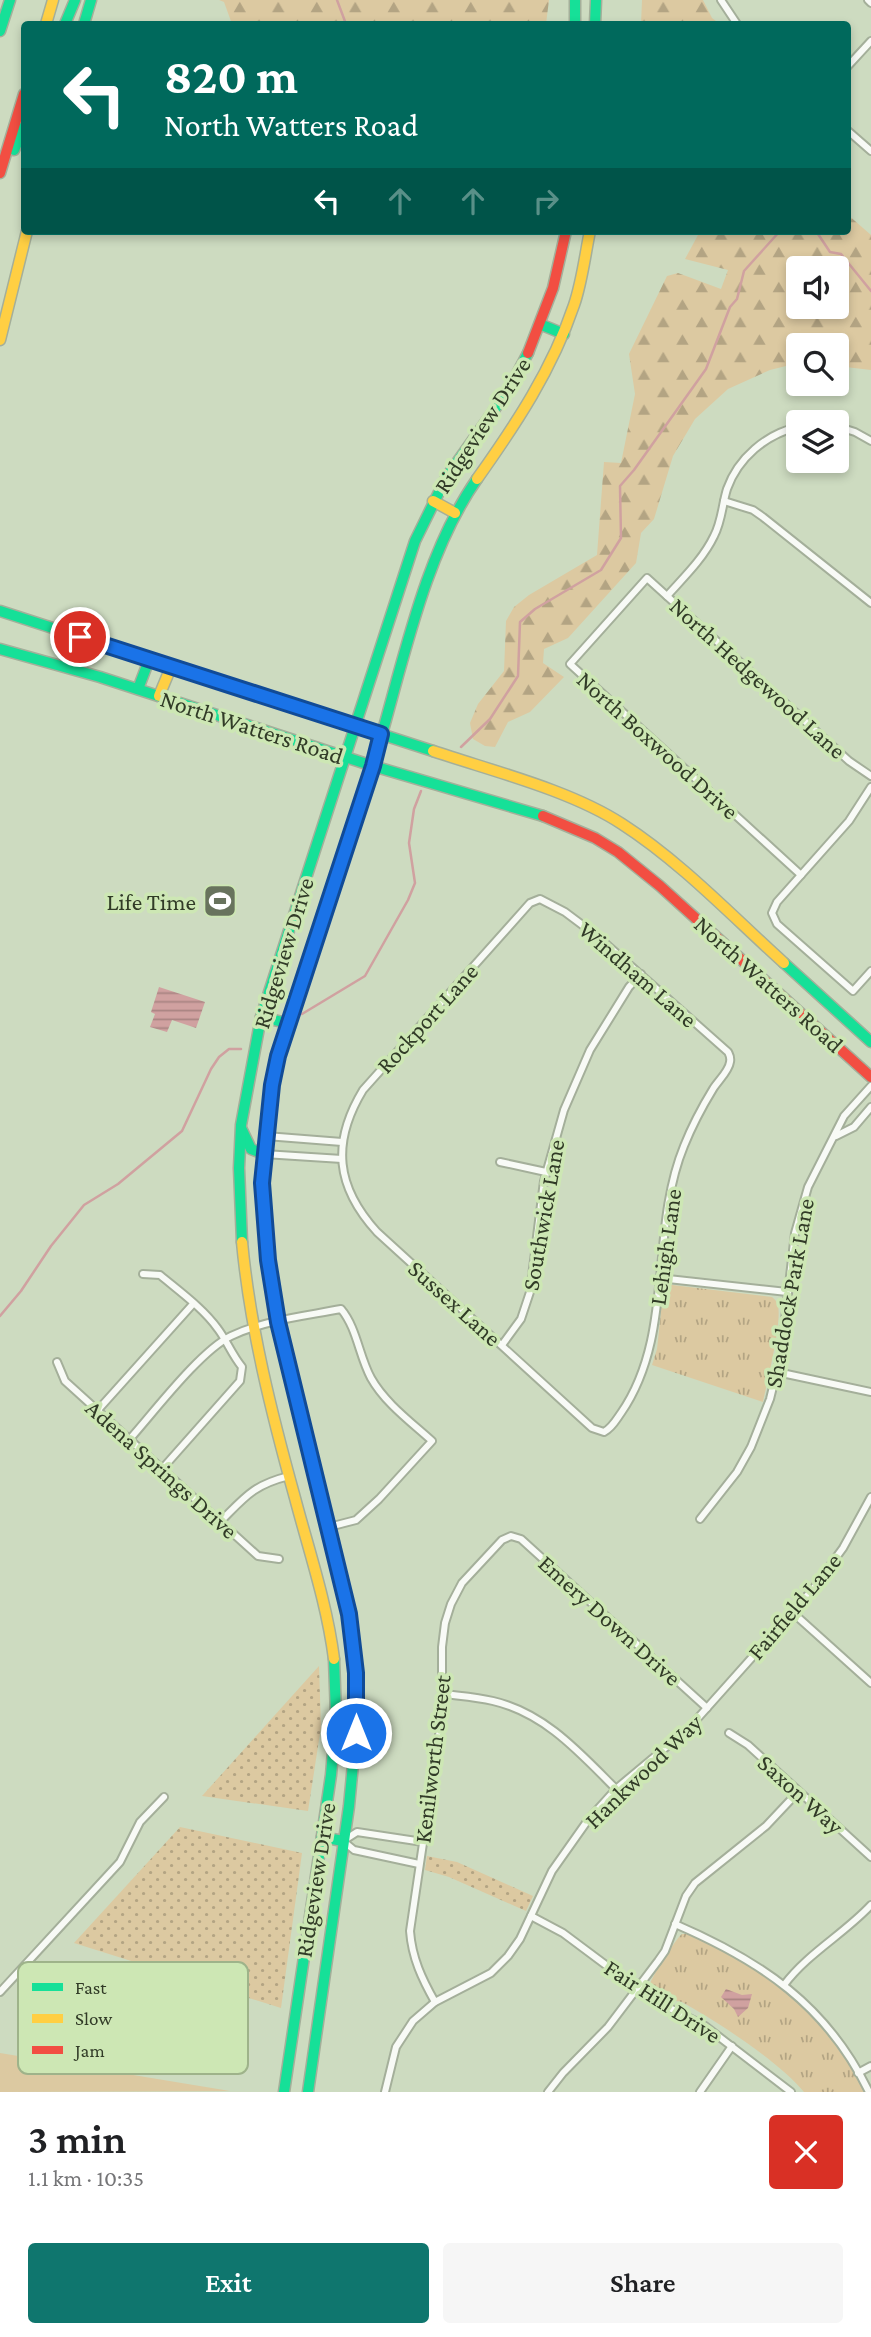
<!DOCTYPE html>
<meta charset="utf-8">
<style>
:root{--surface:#fff;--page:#f6f6f6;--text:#202124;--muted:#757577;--accent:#0f766e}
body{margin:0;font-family:"Crimson Pro",serif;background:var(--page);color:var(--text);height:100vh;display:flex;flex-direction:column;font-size:26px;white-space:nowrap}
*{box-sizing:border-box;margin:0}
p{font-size:23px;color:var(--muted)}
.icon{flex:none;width:38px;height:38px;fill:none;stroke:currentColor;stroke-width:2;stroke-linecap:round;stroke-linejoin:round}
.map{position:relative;height:2092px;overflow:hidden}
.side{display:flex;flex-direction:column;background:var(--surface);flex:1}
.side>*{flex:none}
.guide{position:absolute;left:21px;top:21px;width:830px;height:214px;border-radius:7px;box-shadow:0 4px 10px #0003;background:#00695c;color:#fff;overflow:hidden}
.buttons{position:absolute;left:786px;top:256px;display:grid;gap:14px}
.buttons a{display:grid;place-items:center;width:63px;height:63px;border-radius:7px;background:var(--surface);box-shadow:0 4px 10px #0003;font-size:35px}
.pin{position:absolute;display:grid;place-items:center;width:60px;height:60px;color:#fff;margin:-30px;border:4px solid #fff;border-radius:50%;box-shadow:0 2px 7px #0007}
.me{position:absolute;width:77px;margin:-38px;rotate:0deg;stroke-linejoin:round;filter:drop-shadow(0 0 5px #0008)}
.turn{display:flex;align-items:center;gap:24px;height:147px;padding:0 28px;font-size:32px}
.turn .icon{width:91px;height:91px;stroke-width:2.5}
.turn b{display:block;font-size:49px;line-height:60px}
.lanes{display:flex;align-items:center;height:66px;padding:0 28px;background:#0003;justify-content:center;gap:35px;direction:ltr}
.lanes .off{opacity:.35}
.round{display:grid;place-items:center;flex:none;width:74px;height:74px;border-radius:7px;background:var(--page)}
.overview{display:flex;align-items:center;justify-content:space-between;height:119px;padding:0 28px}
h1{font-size:42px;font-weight:600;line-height:52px}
.button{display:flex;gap:14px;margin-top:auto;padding:14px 28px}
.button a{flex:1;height:80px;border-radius:7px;background:var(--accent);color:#fff;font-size:28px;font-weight:600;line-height:80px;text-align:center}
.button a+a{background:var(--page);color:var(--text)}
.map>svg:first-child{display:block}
.grass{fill:url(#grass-dots)}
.forest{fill:url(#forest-firs);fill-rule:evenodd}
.park{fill:url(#park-tufts)}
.garden{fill:#dcc9a1}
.water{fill:url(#water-rules)}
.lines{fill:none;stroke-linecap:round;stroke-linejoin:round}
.stream{stroke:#d0a1a0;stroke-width:2.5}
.street-casing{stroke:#a4af9a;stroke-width:10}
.fast-casing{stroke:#a4af9a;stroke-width:13}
.slow-casing{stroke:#a4af9a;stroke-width:13}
.jam-casing{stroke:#a4af9a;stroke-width:13}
.street{stroke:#f8faf6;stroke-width:6}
.fast{stroke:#16e098;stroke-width:10}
.slow{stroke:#ffcf43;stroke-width:10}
.jam{stroke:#f24e42;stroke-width:10}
.route-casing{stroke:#114b97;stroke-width:18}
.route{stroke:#1a73e8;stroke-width:12}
.labels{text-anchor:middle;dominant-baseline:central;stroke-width:7;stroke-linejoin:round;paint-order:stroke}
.street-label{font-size:24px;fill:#313b27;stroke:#cde7b4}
.poi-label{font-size:24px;fill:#313b27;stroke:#cde7b4;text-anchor:end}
.key{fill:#cde7b4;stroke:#9eb38a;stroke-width:2}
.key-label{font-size:19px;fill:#313b27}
</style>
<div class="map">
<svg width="871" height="2092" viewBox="0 0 871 2092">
<defs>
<pattern id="grass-dots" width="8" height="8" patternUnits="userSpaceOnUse" patternTransform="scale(1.75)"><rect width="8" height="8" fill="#dcc9a1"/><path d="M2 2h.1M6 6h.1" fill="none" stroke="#b3a483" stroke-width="1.8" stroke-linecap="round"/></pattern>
<pattern id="forest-firs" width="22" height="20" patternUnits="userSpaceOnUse" patternTransform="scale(1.75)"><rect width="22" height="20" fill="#dcc9a1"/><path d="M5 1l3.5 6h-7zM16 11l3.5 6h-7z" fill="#b3a483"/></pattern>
<pattern id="park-tufts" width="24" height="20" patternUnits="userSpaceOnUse" patternTransform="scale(1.75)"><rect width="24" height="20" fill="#dcc9a1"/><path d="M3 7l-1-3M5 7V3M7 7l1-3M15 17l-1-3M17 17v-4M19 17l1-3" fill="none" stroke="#b3a483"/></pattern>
<pattern id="water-rules" width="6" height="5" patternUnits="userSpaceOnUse" patternTransform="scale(1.75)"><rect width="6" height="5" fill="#d0a1a0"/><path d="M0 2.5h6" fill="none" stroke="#a98482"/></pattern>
</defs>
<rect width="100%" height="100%" fill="#cddbc0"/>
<g class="grass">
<path d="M 319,1666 L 321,1727 L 308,1811 L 202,1796 Z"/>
<path d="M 180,1827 L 302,1853 L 281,2008 L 74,1943 Z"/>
<path d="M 427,1856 L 457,1862 L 533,1896 L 526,1911 L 449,1877 L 425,1870 Z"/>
</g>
<g class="forest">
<path d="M 219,0 L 549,0 L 546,24 L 232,24 L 224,2 Z"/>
<path d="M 642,0 L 703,0 L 712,18 L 720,24 L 641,24 Z"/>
<path d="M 847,214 L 871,235 L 871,370 L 837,366 L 836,345 L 798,345 L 798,363 L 770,370 L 728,389 L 695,419 L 673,456 L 654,519 L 641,533 L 636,563 L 568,638 L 544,649 L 543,663 L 564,677 L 530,712 L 508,722 L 495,747 L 485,746 L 473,739 L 470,723 L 478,704 L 504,671 L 506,621 L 514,607 L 529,595 L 597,555 L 604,462 L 621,463 L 635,394 L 629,354 L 667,276 L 678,273 L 721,289 L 728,270 L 685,259 L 698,235 L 696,231 L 847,231 ZM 798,268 L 836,268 L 836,306 L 798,306 Z"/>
</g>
<g class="park">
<path d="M 664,1284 L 772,1297 C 775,1300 777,1301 778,1306 C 782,1322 767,1383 763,1402 L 652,1365 L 657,1349 Z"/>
<path d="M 682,1934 L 688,1934 C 703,1941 718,1947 732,1954 C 787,1985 837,2035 864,2092 L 804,2092 C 778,2061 718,2022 682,2002 C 670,2000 654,1997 650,1984 C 651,1978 677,1937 682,1934 Z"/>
</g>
<path class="garden" d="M 0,2053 L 230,2091 L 0,2092 Z"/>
<g class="water">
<path d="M 159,987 L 205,1002 L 196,1028 L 172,1020 L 167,1032 L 150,1027 L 155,1014 L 151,1012 Z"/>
<path d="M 726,1989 L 742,1995 L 752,1994 L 748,2008 L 738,2017 L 734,2009 L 721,1997 Z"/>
</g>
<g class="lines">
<g class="stream">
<path d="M 337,0 L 346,24"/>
<path d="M 816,231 L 830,252 L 841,254 L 871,291"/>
<path d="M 461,747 L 490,719 L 518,676 L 520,622 L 535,609 L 601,570 L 621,538 L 620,486 L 634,470 L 706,369 L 730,307 L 737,299 L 744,271 L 780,231"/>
<path d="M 302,1014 L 365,976 L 408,900 L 415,883 L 409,843 L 414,809 L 421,791"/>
<path d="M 0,1316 L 21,1291 L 51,1246 L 84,1205 L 118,1184 L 182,1131 L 211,1069 L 219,1057 L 229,1049 L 241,1049"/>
</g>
<defs>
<g id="street">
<path d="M 721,0 L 737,24"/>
<path d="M 868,0 L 871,3"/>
<path d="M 847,67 L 871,41"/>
<path d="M 847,130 L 871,151"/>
<path d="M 836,426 L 855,432 L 871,441"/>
<path d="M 724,501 L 753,510 L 763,517 L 871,603"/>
<path d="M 667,596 C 684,577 703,559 714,536 C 722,521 722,505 727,489 C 738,458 766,434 798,427"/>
<path d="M 871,787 L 849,821 L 777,902 L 772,913 L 777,924 L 853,991 L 871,971"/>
<path d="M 801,875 L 570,664 L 647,578 L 849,761 L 871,776"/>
<path d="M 540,899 L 565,912 L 597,936 L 728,1052 C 730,1056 731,1057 730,1062 C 729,1071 718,1081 713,1089 C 702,1107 692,1126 684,1146 C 649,1231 675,1335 621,1413 C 616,1420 612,1428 604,1432 L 592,1428 L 377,1232 C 336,1187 331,1143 363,1090 L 530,903 Z"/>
<path d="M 266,1136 L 342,1142"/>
<path d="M 836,1136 L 854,1127 L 871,1107"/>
<path d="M 264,1154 L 342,1159"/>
<path d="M 500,1162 L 546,1172"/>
<path d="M 143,1274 L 160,1275 C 179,1291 203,1308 218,1329 C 227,1341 232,1355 242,1367 L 240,1381 L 162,1469"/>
<path d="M 659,1278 L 787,1292"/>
<path d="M 502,1345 L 521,1319 L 530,1292 L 544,1181 L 564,1110 L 590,1050 L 629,987 L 641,974"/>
<path d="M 57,1362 L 65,1381 L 258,1556 L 279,1559"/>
<path d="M 777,1372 L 871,1392"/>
<path d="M 97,1411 L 193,1304"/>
<path d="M 129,1440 C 154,1412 200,1351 231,1336 C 265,1320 305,1316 341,1309 C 357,1328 359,1356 371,1378 C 385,1403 411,1422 432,1441 L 379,1499 L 356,1520 L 329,1527"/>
<path d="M 700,1519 L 737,1472 L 751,1447 L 770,1399 L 781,1354 L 795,1233 L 808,1187 L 844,1116 L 871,1086"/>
<path d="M 220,1522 C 245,1497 253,1485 289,1476"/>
<path d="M 792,1612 L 871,1683"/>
<path d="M 444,1694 C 460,1696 477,1697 493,1701 C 545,1713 580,1753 616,1789"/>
<path d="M 729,1733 L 748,1745 L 871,1857"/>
<path d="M 419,1864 L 354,1850 L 343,1841 L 357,1832 L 423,1842"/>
<path d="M 531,1916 L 563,1933 L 650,1998 L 705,2026 L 791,2092"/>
<path d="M 675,1924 C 761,1961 827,2005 869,2092"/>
<path d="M 784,1985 C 808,1953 844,1934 871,1905"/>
<path d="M 0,1992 L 120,1862 L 140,1822 L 164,1797"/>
<path d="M 435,2002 C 422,1979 412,1958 410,1931 L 442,1715 L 442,1647 L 445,1623 L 451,1604 L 462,1583 L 502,1540 L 511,1536 L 521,1539 L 707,1708"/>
<path d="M 858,2073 L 871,2066"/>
<path d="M 385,2092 L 396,2047 L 413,2021 L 435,2002 L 491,1973 L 508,1956 L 520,1939 L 552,1871 L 588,1820 L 616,1789 L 689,1728 L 813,1589 L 843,1548 L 871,1497"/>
<path d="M 548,2092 L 563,2073 L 608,2027 L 658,1961 L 665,1951 L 686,1896 L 695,1883 L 766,1826 L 798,1792"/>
<path d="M 700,2092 L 732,2046"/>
</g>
<g id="fast">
<path d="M 575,0 L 575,24"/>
<path d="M 65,24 L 75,0"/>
<path d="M 84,24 L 91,0"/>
<path d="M 595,24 L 596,0"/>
<path d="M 0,31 L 10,0"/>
<path d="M 14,150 L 24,127"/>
<path d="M 542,325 L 564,334"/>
<path d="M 0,611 L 433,751"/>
<path d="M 0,649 L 100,677 L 373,766 L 543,816"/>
<path d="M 138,689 L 149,660"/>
<path d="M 308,960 C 330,896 352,832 372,768 C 401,675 421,559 477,479"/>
<path d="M 784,963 L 871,1042"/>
<path d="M 261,1017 L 287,1023"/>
<path d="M 242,1130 L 251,1149 L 264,1154"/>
<path d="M 242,1242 L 239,1168 L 241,1125 L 261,1017 L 415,541 L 446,478 L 509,389 L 528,353"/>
<path d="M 282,1340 L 349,1614 L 356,1673 L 356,1733 L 349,1806 L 308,2092"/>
<path d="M 322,1837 L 343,1841"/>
<path d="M 284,2092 L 331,1775 L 336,1716 L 334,1659"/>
</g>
<g id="slow">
<path d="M 46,24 L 53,0"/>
<path d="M 0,340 L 27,231"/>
<path d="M 477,479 C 516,424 552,370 574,305 C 582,282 585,255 590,231"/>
<path d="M 433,501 L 455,513"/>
<path d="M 159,696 L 171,667"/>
<path d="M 433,751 C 492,771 570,790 622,824 C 681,862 732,916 784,963"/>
<path d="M 242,1242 C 250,1328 272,1415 295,1498 C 309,1551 327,1604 334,1659"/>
<path d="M 282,1340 C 262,1257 256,1168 272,1084 C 280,1041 295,1000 308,960"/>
</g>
<g id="jam">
<path d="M 0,173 L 24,94"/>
<path d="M 528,353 L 553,288 L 566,231"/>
<path d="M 543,816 L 595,838 L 618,852 L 660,886 L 871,1077"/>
</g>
</defs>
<use href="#street" class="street-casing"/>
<use href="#fast" class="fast-casing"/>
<use href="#slow" class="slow-casing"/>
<use href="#jam" class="jam-casing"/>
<use href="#street" class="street"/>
<use href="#fast" class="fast"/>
<use href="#slow" class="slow"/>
<use href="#jam" class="jam"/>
</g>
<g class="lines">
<defs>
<path id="route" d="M 80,637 L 381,734 L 373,766 L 278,1056 L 272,1085 L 262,1183 L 268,1260 L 278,1322 L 349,1614 L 356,1673 L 356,1733"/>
</defs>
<use href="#route" class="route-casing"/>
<use href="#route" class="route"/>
</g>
<defs>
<symbol id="stadium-square" viewBox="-11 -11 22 22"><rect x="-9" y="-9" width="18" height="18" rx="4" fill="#68735d" stroke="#cde7b4"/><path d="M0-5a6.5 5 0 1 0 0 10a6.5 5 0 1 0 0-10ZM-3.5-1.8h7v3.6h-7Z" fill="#fff"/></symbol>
</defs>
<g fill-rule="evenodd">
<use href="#stadium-square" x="201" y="882" width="38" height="38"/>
</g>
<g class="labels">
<g class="street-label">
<text transform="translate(482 425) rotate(-57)">Ridgeview Drive</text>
<text transform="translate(758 678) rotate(42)">North Hedgewood Lane</text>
<text transform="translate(252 727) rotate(18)">North Watters Road</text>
<text transform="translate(658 745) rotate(42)">North Boxwood Drive</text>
<text transform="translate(283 953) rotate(-73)">Ridgeview Drive</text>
<text transform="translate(638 974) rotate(41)">Windham Lane</text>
<text transform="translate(769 984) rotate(42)">North Watters Road</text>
<text transform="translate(427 1018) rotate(-48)">Rockport Lane</text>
<text transform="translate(543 1215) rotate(-80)">Southwick Lane</text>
<text transform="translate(665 1247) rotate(-82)">Lehigh Lane</text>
<text transform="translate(789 1293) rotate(-80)">Shaddock Park Lane</text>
<text transform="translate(455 1303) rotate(42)">Sussex Lane</text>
<text transform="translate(162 1469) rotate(42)">Adena Springs Drive</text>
<text transform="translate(794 1606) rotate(-50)">Fairfield Lane</text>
<text transform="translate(610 1620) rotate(42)">Emery Down Drive</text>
<text transform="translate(432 1759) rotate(-83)">Kenilworth Street</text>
<text transform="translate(643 1771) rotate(-44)">Hankwood Way</text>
<text transform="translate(801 1794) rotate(42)">Saxon Way</text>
<text transform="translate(315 1880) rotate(-81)">Ridgeview Drive</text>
<text transform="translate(663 2001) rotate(33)">Fair Hill Drive</text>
</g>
<g class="poi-label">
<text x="196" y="901">Life Time</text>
</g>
</g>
<rect x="18" y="1962" width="230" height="112" rx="10" class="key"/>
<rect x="32" y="1983" width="31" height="8" fill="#16e098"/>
<rect x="32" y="2014" width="31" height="9" fill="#ffcf43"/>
<rect x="32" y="2046" width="31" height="8" fill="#f24e42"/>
<g class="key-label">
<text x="75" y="1994">Fast</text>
<text x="75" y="2025">Slow</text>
<text x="75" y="2057">Jam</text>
</g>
</svg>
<div class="buttons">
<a><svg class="icon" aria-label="sound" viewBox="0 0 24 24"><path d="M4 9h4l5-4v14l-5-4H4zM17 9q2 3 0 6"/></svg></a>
<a><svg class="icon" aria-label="search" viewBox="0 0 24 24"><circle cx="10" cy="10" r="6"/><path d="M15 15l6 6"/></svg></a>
<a><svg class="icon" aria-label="layers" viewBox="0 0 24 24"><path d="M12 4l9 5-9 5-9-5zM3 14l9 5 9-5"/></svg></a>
</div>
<div class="pin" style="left:80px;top:637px;background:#d93025"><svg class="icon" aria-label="arrive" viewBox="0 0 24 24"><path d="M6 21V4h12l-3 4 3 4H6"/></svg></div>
<svg class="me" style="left:356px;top:1733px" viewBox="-20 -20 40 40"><circle r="17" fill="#1a73e8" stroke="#fff" stroke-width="3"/><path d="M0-11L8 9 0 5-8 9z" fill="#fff"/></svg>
<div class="guide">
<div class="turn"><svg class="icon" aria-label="left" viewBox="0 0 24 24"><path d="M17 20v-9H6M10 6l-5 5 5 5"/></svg><div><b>820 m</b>North Watters Road</div></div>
<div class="lanes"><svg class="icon" aria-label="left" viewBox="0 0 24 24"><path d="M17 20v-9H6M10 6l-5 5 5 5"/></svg><svg class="icon off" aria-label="ahead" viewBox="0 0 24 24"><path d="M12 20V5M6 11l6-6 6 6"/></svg><svg class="icon off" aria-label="ahead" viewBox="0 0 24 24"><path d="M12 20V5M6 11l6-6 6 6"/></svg><svg class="icon off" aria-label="right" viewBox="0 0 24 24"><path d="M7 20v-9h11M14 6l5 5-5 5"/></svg></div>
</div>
</div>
<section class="side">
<div class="overview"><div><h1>3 min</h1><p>1.1 km · 10:35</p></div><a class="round" style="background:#d93025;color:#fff"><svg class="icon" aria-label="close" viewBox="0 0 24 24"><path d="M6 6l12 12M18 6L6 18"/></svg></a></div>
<div class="button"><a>Exit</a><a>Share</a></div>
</section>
